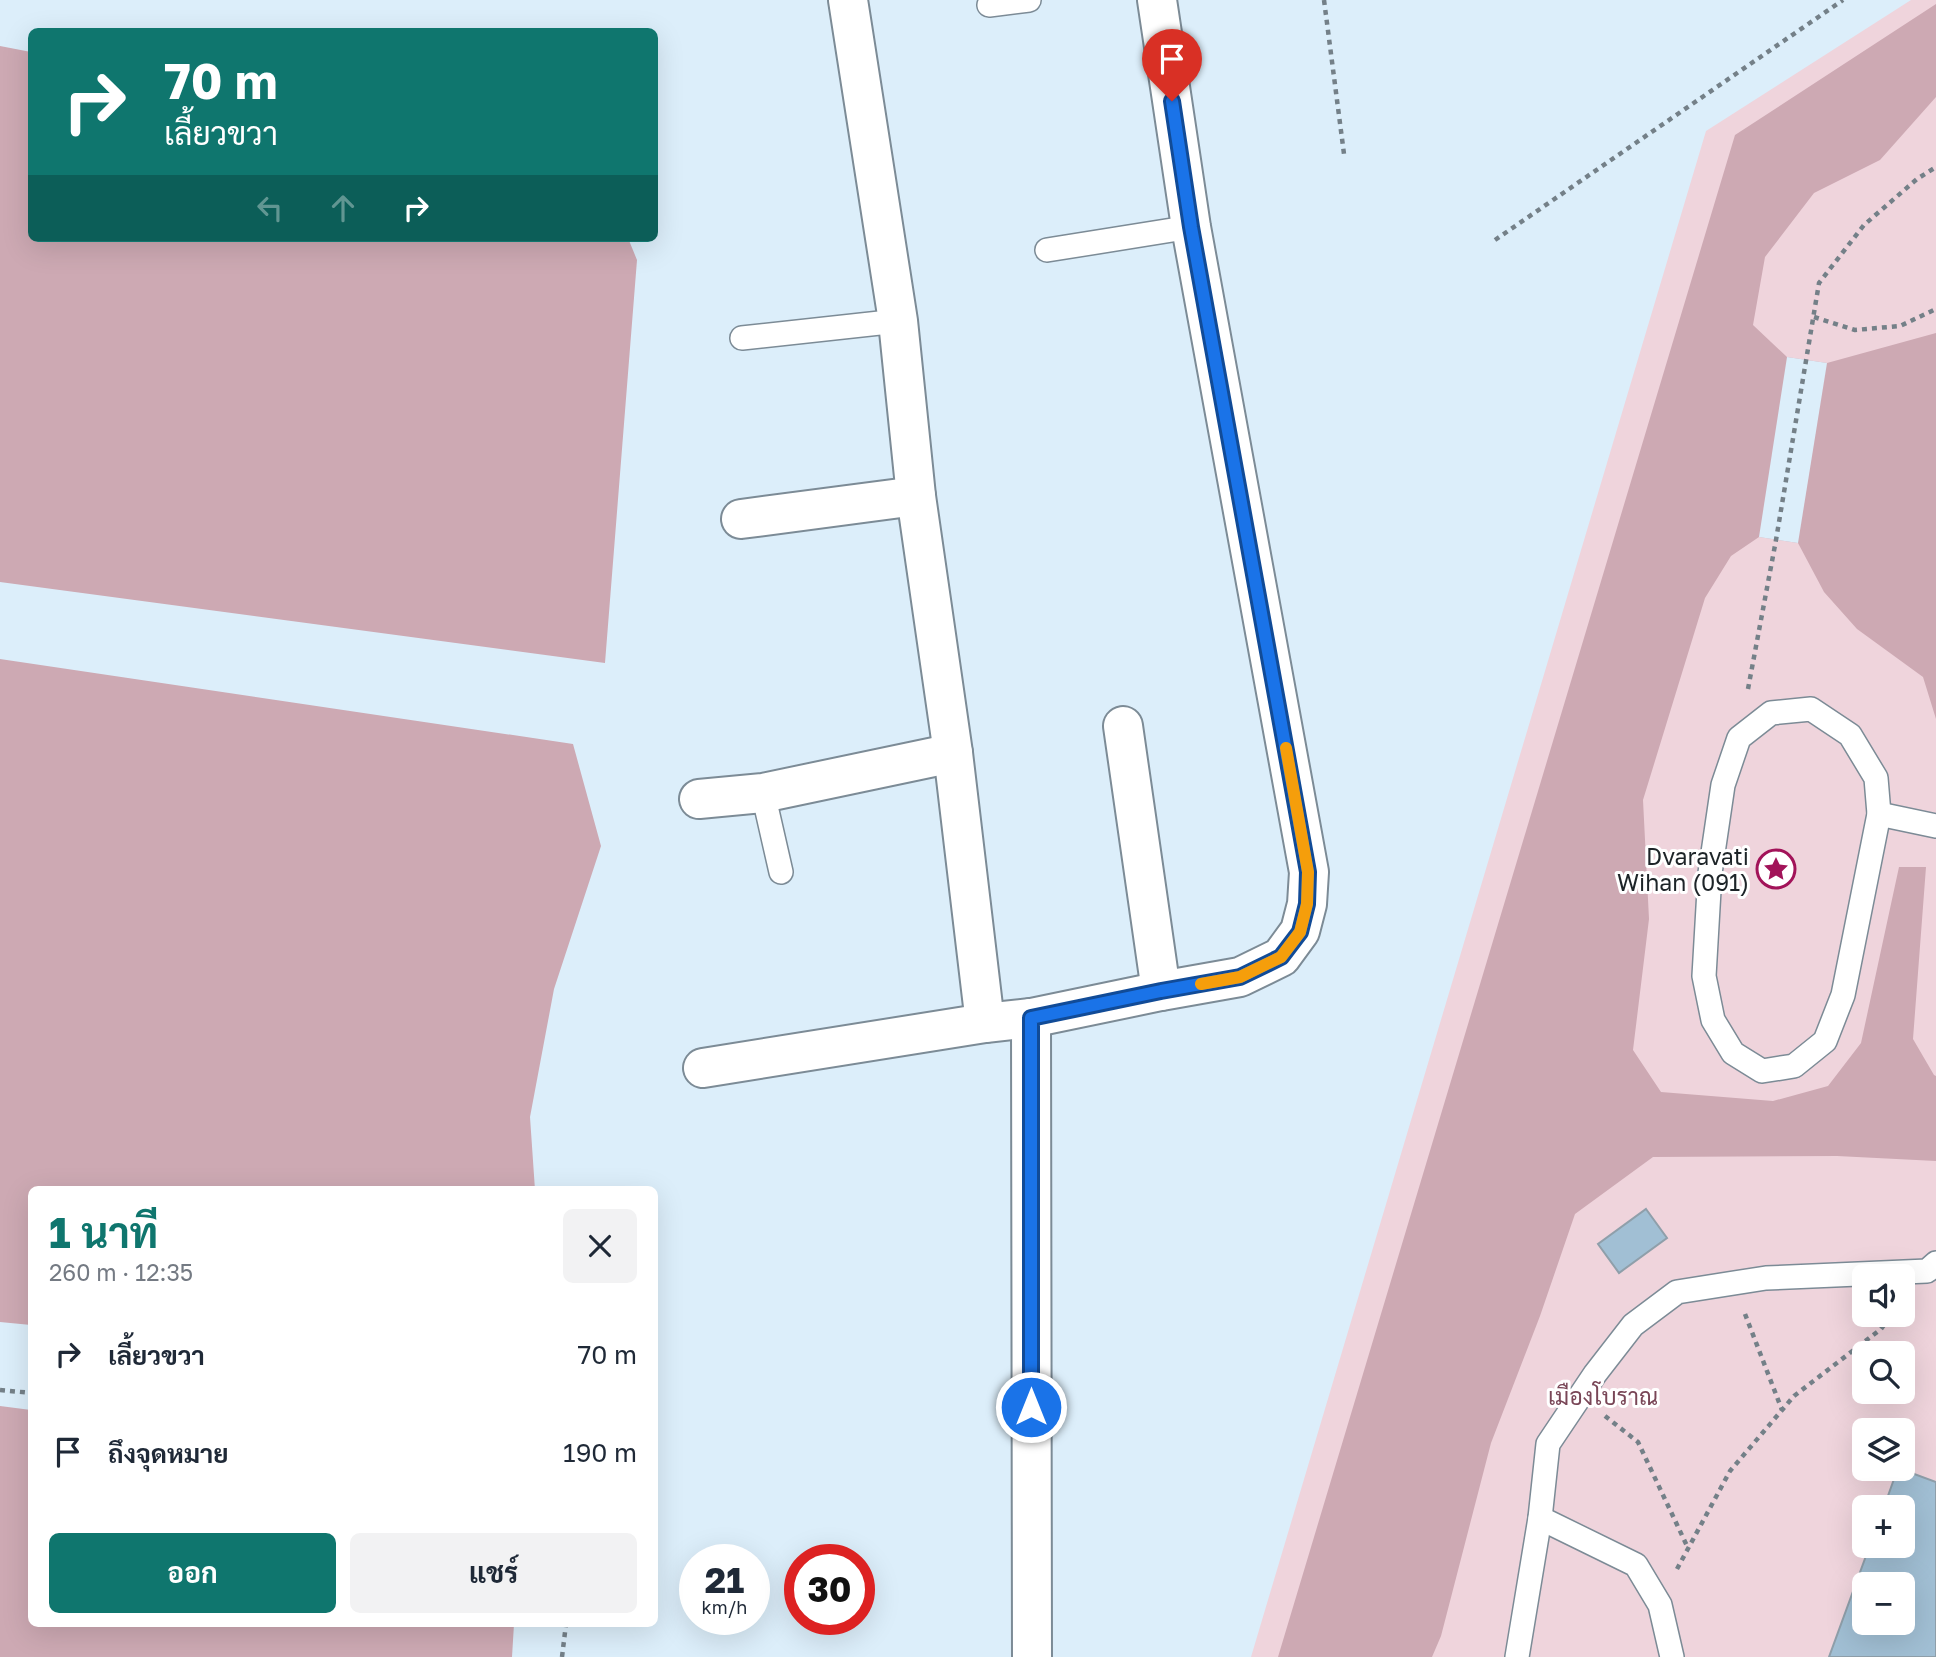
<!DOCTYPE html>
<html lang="th">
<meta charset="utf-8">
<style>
:root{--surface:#fff;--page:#f2f2f3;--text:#1f2937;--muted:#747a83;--accent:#0f766e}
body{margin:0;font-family:"Golos Text",Sarabun,sans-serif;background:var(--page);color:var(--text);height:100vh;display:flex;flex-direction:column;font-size:26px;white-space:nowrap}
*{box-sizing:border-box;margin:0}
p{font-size:23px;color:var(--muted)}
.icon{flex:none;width:38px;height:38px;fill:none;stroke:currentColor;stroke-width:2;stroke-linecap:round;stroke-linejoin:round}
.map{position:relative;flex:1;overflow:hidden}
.side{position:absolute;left:28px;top:1186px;width:630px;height:441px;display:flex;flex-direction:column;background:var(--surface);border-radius:10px;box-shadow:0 7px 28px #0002}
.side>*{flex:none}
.banner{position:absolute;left:28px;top:28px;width:630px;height:214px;border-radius:10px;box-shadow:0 7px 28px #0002;background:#0f766e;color:#fff;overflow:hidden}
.fabs{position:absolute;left:1852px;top:1264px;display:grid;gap:14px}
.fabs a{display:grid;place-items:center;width:63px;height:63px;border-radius:10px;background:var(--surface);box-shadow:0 7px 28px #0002;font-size:35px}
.speed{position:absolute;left:679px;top:1544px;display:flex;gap:14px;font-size:35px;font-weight:700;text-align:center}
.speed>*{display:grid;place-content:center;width:91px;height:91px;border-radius:50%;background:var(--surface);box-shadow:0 7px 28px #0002;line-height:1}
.speed small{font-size:18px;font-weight:400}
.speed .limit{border:10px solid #d22;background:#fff;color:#111}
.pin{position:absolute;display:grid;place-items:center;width:60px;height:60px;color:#fff;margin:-72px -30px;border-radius:50% 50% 50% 0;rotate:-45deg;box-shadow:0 0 7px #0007}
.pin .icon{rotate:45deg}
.me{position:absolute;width:77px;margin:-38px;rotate:0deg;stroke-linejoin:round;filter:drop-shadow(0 0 5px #0008)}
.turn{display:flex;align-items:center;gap:24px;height:147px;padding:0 21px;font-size:32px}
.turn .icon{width:91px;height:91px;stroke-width:2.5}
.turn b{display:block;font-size:49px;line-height:60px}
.lanes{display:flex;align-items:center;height:66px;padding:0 21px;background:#0003;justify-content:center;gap:35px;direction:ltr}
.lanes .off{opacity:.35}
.round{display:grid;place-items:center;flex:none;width:74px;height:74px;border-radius:10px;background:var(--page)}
.overview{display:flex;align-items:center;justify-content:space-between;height:119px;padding:0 21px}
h1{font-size:42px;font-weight:700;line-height:52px;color:var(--accent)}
.primary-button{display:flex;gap:14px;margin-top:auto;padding:14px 21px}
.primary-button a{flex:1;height:80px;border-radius:10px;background:var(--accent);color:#fff;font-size:28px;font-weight:700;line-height:80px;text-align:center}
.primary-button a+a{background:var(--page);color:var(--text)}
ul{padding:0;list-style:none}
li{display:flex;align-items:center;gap:21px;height:98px;padding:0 21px}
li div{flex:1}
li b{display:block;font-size:26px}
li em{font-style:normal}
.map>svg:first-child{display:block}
.green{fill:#efd4dc;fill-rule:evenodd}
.water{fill:#cda9b3}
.pier{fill:#dceefa}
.building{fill:#a1bfd4;stroke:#8f9faa;stroke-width:2;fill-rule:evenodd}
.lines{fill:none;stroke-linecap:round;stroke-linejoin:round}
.service-casing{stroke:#7c8b96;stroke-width:26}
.minor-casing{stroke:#7c8b96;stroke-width:42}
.path{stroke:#748088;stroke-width:4.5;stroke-dasharray:5 5;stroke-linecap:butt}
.service{stroke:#fff;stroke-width:23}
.minor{stroke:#fff;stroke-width:38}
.route-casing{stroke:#114b97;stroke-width:18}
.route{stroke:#1a73e8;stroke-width:12}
.slow{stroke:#f59e0b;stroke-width:12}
.labels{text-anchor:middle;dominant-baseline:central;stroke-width:6;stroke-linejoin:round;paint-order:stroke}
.poi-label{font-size:23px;fill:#1d2428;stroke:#fff;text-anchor:end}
.park-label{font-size:23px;fill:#794657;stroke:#fff}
</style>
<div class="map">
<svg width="1936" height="1657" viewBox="0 0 1936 1657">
<rect width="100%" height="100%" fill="#dceefa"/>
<path class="green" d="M 1911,0 L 1936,0 L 1936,1657 L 1251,1657 L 1706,131 ZM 1864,1276 L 1902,1276 L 1902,1314 L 1864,1314 ZM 1864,1353 L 1902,1353 L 1902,1391 L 1864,1391 ZM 1864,1430 L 1902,1430 L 1902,1468 L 1864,1468 ZM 1864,1507 L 1902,1507 L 1902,1545 L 1864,1545 ZM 1864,1584 L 1902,1584 L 1902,1622 L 1864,1622 Z"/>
<g class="water">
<path d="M 1936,4 L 1936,97 L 1880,160 L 1814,193 L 1765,257 L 1753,325 L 1787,357 L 1827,363 L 1936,333 L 1936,719 L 1923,677 L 1857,629 L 1824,592 L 1798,543 L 1759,537 L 1731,556 L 1705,598 L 1643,800 L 1649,919 L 1633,1050 L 1661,1092 L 1773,1101 L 1828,1086 L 1861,1043 L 1899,867 L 1926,867 L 1913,1039 L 1934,1075 L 1936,1076 L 1936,1161 L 1837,1156 L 1653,1157 L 1575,1214 L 1540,1316 L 1491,1443 L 1441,1636 L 1432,1657 L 1278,1657 L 1735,135 Z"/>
<path d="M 0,46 L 31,52 L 32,238 L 628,238 L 637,260 L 605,663 L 0,582 Z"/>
<path d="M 0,659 L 573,744 L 601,846 L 554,989 L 530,1117 L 535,1190 L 32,1190 L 31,1325 L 0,1322 Z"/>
<path d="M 0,1406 L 31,1410 L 32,1624 L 514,1624 L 512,1657 L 0,1657 Z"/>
</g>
<path class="pier" d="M 1787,357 L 1827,363 L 1798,543 L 1759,537 Z"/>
<g class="building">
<path d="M 1646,1209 L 1667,1238 L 1619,1273 L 1598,1244 Z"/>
<path d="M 1898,1468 L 1936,1482 L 1936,1657 L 1829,1657 L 1870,1545 L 1902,1545 L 1902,1507 L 1884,1507 ZM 1864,1584 L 1902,1584 L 1902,1622 L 1864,1622 Z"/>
</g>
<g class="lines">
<defs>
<g id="service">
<path d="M 989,5 L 1029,0"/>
<path d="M 1047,250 L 1191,227"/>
<path d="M 742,338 L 898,321"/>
<path d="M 1811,709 L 1850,735 L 1876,778 L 1879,814 L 1843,995 L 1825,1041 L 1794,1066 L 1762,1071 L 1733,1053 L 1713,1020 L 1704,976 L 1710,873 L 1723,785 L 1739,738 L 1771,713 Z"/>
<path d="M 763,793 L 781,872"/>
<path d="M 1879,814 L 1936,826"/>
<path d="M 1540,1518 L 1636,1565 L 1660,1605 L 1672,1657"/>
<path d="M 1517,1657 L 1540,1518 L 1548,1444 L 1595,1374 L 1633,1325 L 1677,1292 L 1766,1278 L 1927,1271 L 1936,1263"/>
</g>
<g id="minor">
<path d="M 848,0 L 898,321 L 916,496 L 953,753 L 985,1023"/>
<path d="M 741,519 L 916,496"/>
<path d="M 1123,726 L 1161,991"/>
<path d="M 699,799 L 763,793 L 953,753"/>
<path d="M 1031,1018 L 1032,1657"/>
<path d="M 703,1068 L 985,1023 L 1031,1018 L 1161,991 L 1240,977 L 1281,957 L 1300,931 L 1307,904 L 1309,872 L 1191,227 L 1157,0"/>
</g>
</defs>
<use href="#service" class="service-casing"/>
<use href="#minor" class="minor-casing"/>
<g class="path">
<path d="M 1324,0 L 1344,154"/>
<path d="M 1495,240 L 1843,0"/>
<path d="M 1814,317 L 1855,330 L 1900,326 L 1936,309"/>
<path d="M 1748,689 L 1776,540 L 1819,283 L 1864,225 L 1917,179 L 1936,167"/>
<path d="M 1745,1314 L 1782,1410"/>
<path d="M 0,1390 L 32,1393"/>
<path d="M 1605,1416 L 1638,1442 L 1688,1548"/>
<path d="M 1677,1569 L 1730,1471 L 1794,1396 L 1881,1329 L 1892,1314"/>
<path d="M 562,1657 L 566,1624"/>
</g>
<use href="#service" class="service"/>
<use href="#minor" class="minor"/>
</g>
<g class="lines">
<defs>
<path id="route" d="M 1031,1407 L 1031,1018 L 1161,991 L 1240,977 L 1281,957 L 1300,932 L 1307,904 L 1308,872 L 1191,227 L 1172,101"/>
</defs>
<use href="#route" class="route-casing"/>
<use href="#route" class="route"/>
<path class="slow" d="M 1201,984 L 1240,977 L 1281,957 L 1300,932 L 1307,904 L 1308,872 L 1286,748"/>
</g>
<defs>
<symbol id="sight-ring" viewBox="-11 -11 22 22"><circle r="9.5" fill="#fff" stroke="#a21359" stroke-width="1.5"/><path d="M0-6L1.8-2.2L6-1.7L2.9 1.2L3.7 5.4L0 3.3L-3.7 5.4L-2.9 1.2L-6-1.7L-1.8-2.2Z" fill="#a21359"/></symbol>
</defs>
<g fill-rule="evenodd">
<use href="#sight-ring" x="1754" y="847" width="44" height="44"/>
</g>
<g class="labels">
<g class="poi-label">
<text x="1749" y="856">Dvaravati<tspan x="1749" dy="26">Wihan (091)</tspan></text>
</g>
<g class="park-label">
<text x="1603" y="1396">เมืองโบราณ</text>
</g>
</g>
</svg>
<div class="fabs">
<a><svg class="icon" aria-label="sound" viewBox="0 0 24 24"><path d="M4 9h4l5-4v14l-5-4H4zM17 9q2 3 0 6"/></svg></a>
<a><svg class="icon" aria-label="search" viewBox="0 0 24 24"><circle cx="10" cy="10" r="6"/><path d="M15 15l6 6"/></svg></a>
<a><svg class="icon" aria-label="layers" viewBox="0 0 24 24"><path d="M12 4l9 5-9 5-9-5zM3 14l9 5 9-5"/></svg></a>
<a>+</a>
<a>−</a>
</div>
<div class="speed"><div>21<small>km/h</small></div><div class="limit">30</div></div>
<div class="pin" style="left:1172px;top:101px;background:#d93025"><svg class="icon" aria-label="arrive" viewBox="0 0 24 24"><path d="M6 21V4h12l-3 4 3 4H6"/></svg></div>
<svg class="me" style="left:1031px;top:1407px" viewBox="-20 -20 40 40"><circle r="17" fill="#1a73e8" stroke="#fff" stroke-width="3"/><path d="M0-11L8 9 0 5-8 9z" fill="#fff"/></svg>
<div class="banner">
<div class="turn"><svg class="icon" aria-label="right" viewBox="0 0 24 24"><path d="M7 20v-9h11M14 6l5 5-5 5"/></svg><div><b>70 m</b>เลี้ยวขวา</div></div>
<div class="lanes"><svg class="icon off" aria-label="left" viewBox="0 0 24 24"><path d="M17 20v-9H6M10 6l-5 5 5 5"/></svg><svg class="icon off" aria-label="ahead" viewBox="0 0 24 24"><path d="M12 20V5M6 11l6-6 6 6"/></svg><svg class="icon" aria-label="right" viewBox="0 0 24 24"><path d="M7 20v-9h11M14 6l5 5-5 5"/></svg></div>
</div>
<section class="side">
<div class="overview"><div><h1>1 นาที</h1><p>260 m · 12:35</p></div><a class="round"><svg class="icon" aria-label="close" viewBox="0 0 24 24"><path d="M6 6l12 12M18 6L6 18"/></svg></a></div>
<ul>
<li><svg class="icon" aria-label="right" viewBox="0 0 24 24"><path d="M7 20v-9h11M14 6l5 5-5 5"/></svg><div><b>เลี้ยวขวา</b></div><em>70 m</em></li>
<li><svg class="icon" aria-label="arrive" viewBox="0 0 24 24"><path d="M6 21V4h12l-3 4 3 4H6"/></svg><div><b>ถึงจุดหมาย</b></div><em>190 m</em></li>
</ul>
<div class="primary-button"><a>ออก</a><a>แชร์</a></div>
</section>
</div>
